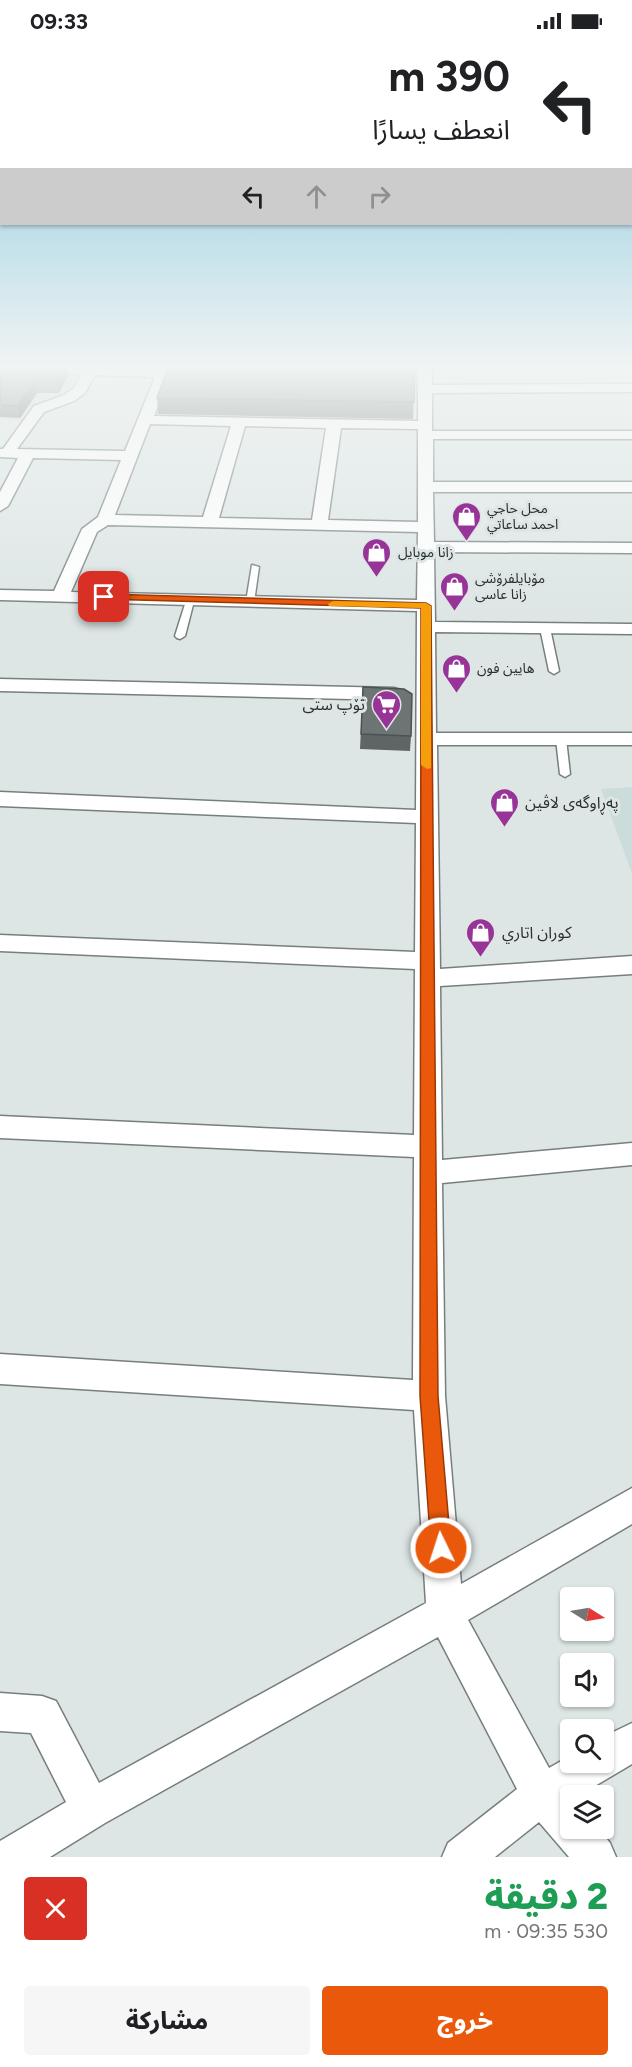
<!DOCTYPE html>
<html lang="ar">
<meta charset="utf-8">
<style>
:root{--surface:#fff;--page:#f6f6f6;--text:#202124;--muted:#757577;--accent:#ea580c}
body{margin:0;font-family:Figtree,"Noto Sans Arabic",sans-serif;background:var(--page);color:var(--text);direction:rtl;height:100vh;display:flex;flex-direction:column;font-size:22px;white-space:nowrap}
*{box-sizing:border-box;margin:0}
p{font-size:20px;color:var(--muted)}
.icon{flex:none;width:33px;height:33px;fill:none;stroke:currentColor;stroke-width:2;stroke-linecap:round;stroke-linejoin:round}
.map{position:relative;height:1815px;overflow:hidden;direction:ltr}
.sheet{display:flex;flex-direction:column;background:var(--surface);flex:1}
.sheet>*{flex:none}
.top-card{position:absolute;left:0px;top:0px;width:633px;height:183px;box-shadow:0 2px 4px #0004;direction:rtl;background:#fff;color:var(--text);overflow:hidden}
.needle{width:39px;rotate:101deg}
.fabs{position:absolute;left:560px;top:1545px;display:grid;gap:12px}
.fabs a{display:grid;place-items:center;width:54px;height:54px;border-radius:6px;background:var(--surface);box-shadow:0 2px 4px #0004;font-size:30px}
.pin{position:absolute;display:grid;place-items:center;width:51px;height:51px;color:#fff;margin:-26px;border-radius:12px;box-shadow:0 3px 9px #0006}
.me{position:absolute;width:66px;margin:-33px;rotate:356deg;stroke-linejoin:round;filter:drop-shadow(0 0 4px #0008)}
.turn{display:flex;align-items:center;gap:21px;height:126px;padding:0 24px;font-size:27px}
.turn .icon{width:78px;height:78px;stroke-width:2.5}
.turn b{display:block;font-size:42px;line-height:51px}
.lanes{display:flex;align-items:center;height:57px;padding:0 24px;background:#0003;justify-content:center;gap:30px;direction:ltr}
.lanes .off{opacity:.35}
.round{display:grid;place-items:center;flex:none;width:63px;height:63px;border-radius:6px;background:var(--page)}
.summary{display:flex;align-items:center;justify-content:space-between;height:102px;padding:0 24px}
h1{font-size:36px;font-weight:800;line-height:45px;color:#1e9e55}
.primary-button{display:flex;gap:12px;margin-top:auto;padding:12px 24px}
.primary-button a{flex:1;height:69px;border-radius:6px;background:var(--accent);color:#fff;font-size:24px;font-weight:800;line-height:69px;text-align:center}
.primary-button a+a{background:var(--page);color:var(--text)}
.status{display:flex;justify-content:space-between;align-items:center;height:42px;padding:0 30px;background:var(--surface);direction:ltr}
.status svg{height:16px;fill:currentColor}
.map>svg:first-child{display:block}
.built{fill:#caddda}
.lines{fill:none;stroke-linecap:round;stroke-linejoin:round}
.service-casing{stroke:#767f7e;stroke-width:3}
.minor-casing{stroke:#767f7e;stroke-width:3}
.service{fill:#fff;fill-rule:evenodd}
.minor{fill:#fff;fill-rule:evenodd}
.wall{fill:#5e6564}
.shaded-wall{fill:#4c5251}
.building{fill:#6d7574;stroke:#4c5251;stroke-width:1.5}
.route{fill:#ea580c;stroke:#983908;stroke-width:1.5}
.slow{fill:#f59e0b}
.labels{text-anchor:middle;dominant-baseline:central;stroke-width:6;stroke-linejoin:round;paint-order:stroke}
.far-poi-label{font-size:14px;fill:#2b2f2e;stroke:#dde6e5;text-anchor:start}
.poi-label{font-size:16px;fill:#2b2f2e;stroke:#dde6e5;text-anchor:start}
</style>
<div class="status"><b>09:33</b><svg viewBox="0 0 49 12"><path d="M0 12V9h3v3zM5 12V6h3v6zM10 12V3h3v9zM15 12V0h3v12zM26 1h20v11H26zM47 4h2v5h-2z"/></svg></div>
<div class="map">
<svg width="632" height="1815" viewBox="0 0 632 1815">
<rect width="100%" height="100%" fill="#dde6e5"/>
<g class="built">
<path d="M 0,328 L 85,331 L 76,348 L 66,354 L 31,365 L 21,379 L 0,378 Z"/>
<path d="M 632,745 L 632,831 L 601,747 Z"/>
</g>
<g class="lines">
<defs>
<g id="service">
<path d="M 252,523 L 259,525 L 254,560 L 250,563 L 246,560 Z"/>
<path d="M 190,556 L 194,559 L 185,594 L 180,597 L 177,596 L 175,594 L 186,559 Z"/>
<path d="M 545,583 L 550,586 L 559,629 L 554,632 L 549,629 L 540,586 Z"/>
<path d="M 561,694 L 566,697 L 570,732 L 565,735 L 560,732 L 556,697 Z"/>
</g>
<g id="minor">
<path d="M 0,325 L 159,327 L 159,325 L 173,325 L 154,374 L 418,379 L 418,325 L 432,325 L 432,343 L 632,342 L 632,350 L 432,351 L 432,389 L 632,389 L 632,397 L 433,397 L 433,440 L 632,440 L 632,450 L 433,450 L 434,500 L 632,501 L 632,511 L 434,510 L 435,580 L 632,582 L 632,592 L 435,590 L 436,691 L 632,691 L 632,703 L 437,703 L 440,927 L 632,914 L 632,932 L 440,944 L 442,1118 L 632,1101 L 632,1123 L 442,1141 L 445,1354 L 461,1542 L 632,1446 L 632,1482 L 468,1578 L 549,1726 L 570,1714 L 570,1720 L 603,1720 L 603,1695 L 632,1681 L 632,1722 L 578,1754 L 570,1754 L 570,1786 L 598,1786 L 610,1801 L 616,1815 L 569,1815 L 539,1780 L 495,1815 L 442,1815 L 448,1801 L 517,1747 L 438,1595 L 105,1781 L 50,1815 L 0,1815 L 0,1799 L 66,1760 L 31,1691 L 0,1689 L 0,1651 L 42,1654 L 56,1659 L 99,1741 L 426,1561 L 414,1368 L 0,1342 L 0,1312 L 413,1338 L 414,1115 L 0,1096 L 0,1074 L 414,1093 L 415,927 L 0,909 L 0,893 L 415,910 L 416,781 L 0,764 L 0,750 L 416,768 L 417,569 L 0,558 L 0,548 L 54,549 L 82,487 L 98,475 L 121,418 L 33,416 L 8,464 L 0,469 L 0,450 L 18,416 L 0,415 L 0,407 L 3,407 L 34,364 L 64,353 L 74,346 L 82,332 L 0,330 ZM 95,333 L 155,335 L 125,409 L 17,407 L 44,370 L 74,359 L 85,351 ZM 150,382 L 231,384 L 203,475 L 115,473 ZM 245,384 L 326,386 L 312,478 L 219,476 ZM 341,386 L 418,387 L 418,480 L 328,478 ZM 108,483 L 418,490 L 417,558 L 71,550 L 97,490 Z"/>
<path d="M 0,637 L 394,646 L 401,648 L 404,652 L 401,656 L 394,658 L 0,649 Z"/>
</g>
</defs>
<use href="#service" class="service-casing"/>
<use href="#minor" class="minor-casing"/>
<use href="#service" class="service"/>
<use href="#minor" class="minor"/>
</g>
<g class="wall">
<path d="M 1,325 L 67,325 L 68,334 L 59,351 L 37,351 L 20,376 L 0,375 Z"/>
<path d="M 415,325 L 413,377 L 158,372 L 157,356 Z"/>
<path d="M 363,645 L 411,694 L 410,709 L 360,707 Z"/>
</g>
<g class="shaded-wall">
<path d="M 65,325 L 67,325 L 68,334 L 59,351 L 58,340 Z"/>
<path d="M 35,339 L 37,351 L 20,376 L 18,364 Z"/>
</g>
<g class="building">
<path d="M 1,325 L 65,325 L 58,340 L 35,339 L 18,364 L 0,363 Z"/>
<path d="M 168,325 L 415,325 L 414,360 L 157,356 Z"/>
<path d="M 363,645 L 404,647 L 412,652 L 411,694 L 361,692 Z"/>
</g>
<linearGradient id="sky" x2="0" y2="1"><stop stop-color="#7dc2dd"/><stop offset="0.56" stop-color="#f0f4f3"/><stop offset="1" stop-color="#f0f4f3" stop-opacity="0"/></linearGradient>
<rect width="632" height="579" fill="url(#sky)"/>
<path class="route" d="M 104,552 L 426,561 L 431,564 L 438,1354 L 451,1506 L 448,1513 L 441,1516 L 433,1513 L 431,1506 L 420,1354 L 421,566 L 101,557 L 101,553 Z"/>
<path class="slow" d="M 333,559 L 426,561 L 431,564 L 431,726 L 427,727 L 421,723 L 421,566 L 329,564 L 328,562 Z"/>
<defs>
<symbol id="shop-pin" viewBox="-11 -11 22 30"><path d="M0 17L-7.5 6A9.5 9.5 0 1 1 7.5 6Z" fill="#983398" stroke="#dde6e5"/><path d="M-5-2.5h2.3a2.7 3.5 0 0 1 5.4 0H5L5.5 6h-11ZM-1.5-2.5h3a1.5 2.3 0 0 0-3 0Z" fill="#fff"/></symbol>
<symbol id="supermarket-pin" viewBox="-11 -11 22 30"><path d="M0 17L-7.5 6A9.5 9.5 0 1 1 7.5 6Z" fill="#983398" stroke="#dde6e5"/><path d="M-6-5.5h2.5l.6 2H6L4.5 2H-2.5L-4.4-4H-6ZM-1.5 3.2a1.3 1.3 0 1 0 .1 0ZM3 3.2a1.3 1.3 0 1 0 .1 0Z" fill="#fff"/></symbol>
</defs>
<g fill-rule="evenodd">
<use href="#shop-pin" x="450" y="458" width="33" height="45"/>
<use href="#shop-pin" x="360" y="494" width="33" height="45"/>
<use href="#shop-pin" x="438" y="528" width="33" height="45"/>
<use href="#shop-pin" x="440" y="610" width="33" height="45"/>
<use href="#supermarket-pin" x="370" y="646" width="33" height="45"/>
<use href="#shop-pin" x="488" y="744" width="33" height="45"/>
<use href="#shop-pin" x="464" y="874" width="33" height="45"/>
</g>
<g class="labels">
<g class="far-poi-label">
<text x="487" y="466">محل حاجي<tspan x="487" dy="16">احمد ساعاتي</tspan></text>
<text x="398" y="510">زانا موبايل</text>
<text x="475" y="536">مۆبایلفرۆشی<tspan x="475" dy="16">زانا عاسی</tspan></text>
<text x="477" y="626">هايين فون</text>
</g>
<g class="poi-label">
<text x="365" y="662" text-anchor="end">تۆپ ستی</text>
<text x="525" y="760">پەڕاوگەی لاڤین</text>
<text x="502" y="890">كوران اتاري</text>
</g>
</g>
</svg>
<div class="fabs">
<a><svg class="needle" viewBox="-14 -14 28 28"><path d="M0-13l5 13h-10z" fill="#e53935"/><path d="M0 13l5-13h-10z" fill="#757577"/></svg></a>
<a><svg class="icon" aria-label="sound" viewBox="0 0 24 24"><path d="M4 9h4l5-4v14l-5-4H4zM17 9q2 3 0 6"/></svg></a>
<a><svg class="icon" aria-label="search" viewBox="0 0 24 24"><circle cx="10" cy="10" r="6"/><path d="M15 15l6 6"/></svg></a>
<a><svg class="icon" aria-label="layers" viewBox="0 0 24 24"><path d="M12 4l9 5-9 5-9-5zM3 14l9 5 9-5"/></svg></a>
</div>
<div class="pin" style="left:104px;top:555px;background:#d93025"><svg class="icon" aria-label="arrive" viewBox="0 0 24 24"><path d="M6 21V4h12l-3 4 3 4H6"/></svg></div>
<svg class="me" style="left:441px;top:1506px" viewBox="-20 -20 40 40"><circle r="17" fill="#ea580c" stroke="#fff" stroke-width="3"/><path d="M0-11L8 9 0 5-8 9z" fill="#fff"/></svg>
<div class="top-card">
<div class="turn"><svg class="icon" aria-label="left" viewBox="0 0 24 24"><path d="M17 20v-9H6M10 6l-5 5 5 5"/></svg><div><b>390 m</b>انعطف يسارًا</div></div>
<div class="lanes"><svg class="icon" aria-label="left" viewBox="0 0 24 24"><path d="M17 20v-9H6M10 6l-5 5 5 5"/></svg><svg class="icon off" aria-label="ahead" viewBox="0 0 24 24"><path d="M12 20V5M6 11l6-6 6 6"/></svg><svg class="icon off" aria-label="right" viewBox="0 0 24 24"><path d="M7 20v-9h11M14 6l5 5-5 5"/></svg></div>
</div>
</div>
<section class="sheet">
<div class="summary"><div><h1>2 دقيقة</h1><p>530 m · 09:35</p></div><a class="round" style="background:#d93025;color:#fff"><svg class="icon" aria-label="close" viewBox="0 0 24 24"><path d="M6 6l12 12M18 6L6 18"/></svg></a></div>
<div class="primary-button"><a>خروج</a><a>مشاركة</a></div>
</section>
